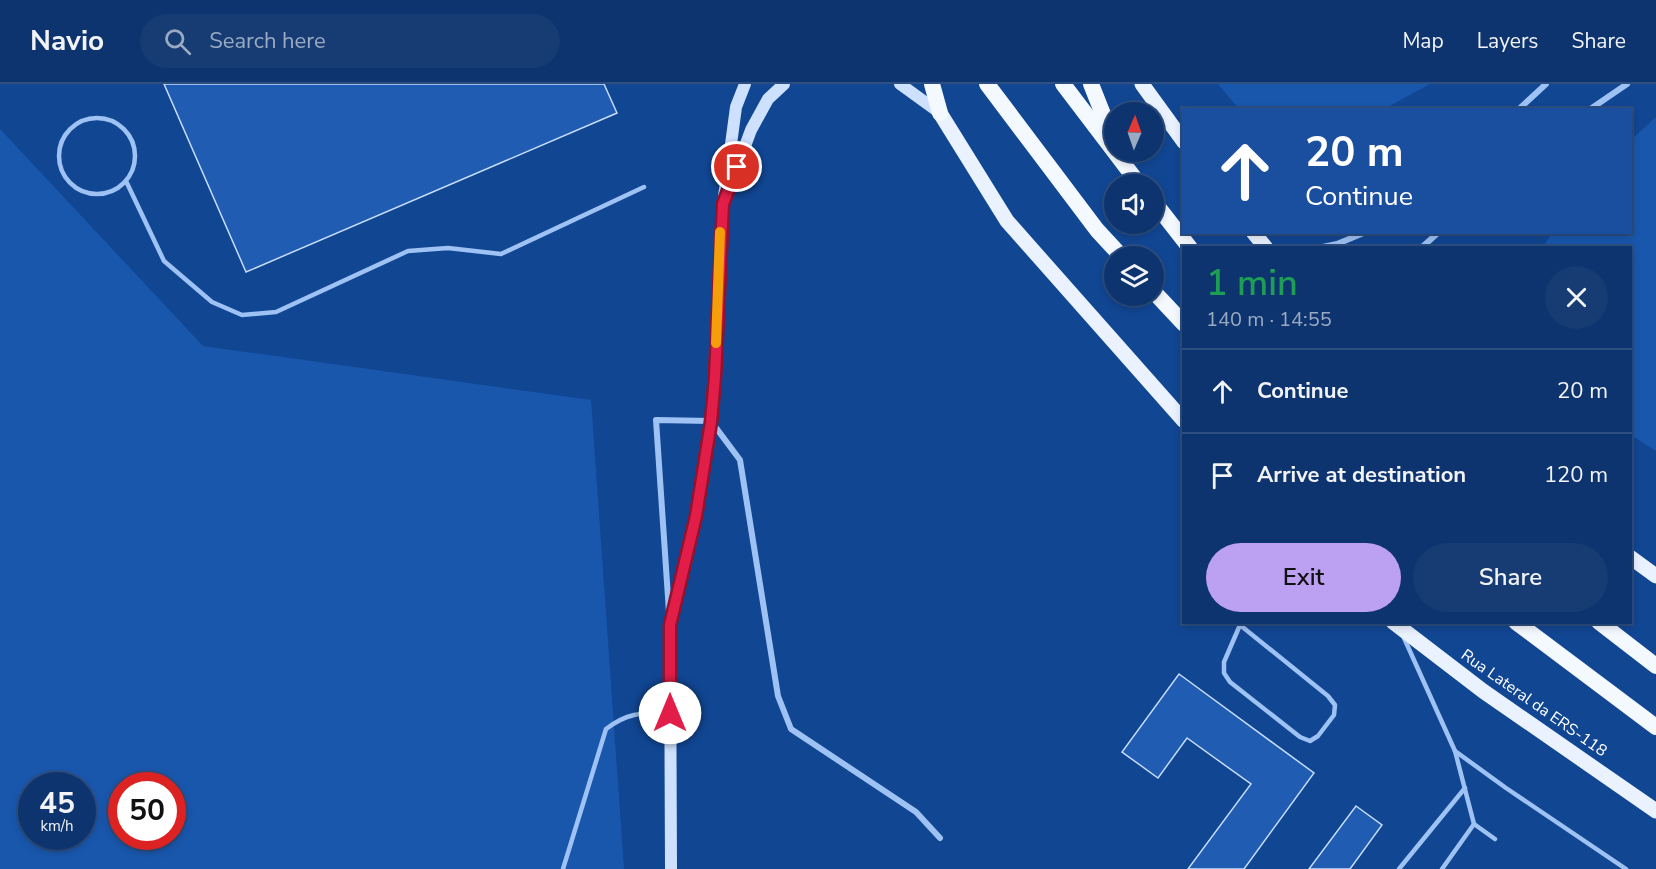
<!DOCTYPE html>
<meta charset="utf-8">
<style>
:root{--surface:#0d346e;--page:#163c73;--text:#f1f3f6;--muted:#9aaac2;--line:#2d4f81;--accent:#bca0f2}
body{margin:0;font-family:"Nunito Sans",sans-serif;background:var(--page);color:var(--text);height:100vh;display:flex;flex-direction:column;font-size:22px;white-space:nowrap}
*{box-sizing:border-box;margin:0}
p{font-size:20px;color:var(--muted)}
.icon{flex:none;width:33px;height:33px;fill:none;stroke:currentColor;stroke-width:2;stroke-linecap:round;stroke-linejoin:round}
.map{position:relative;flex:1;overflow:hidden}
.details{position:absolute;left:1182px;top:162px;width:450px;height:378px;display:flex;flex-direction:column;background:var(--surface);border-radius:0px;box-shadow:0 3px 9px #0003,0 0 0 2px var(--line)}
.details>*{flex:none}
.hud{position:absolute;left:1182px;top:24px;width:450px;height:126px;border-radius:0px;box-shadow:0 3px 9px #0003,0 0 0 2px var(--line);background:#1a4fa0;color:#fff;overflow:hidden}
.needle{width:39px;rotate:2deg}
.tools{position:absolute;left:1104px;top:18px;display:grid;gap:12px}
.tools a{display:grid;place-items:center;width:60px;height:60px;border-radius:50%;background:var(--surface);box-shadow:0 3px 9px #0003,0 0 0 2px var(--line);font-size:30px}
.speed{position:absolute;left:18px;top:688px;display:flex;gap:12px;font-size:30px;font-weight:700;text-align:center}
.speed>*{display:grid;place-content:center;width:78px;height:78px;border-radius:50%;background:var(--surface);box-shadow:0 3px 9px #0003,0 0 0 2px var(--line);line-height:1}
.speed small{font-size:15px;font-weight:400}
.speed .limit{border:9px solid #d22;background:#fff;color:#111}
.pin{position:absolute;display:grid;place-items:center;width:51px;height:51px;color:#fff;margin:-26px;border:3px solid #fff;border-radius:50%;box-shadow:0 2px 6px #0007}
.me{position:absolute;width:66px;margin:-33px;rotate:0deg;stroke-linejoin:round;filter:drop-shadow(0 0 4px #0008)}
.turn{display:flex;align-items:center;gap:21px;height:126px;padding:0 24px;font-size:27px}
.turn .icon{width:78px;height:78px;stroke-width:2.5}
.turn b{display:block;font-size:42px;line-height:51px}
.round{display:grid;place-items:center;flex:none;width:63px;height:63px;border-radius:32px;background:var(--page)}
.headline{display:flex;align-items:center;justify-content:space-between;height:102px;padding:0 24px}
h1{font-size:36px;font-weight:600;line-height:45px;color:#1e9e55}
.primary-button{display:flex;gap:12px;margin-top:auto;padding:12px 24px}
.primary-button a{flex:1;height:69px;border-radius:36px;background:var(--accent);color:#111;font-size:24px;font-weight:600;line-height:69px;text-align:center}
.primary-button a+a{background:var(--page);color:var(--text)}
ul{padding:0;list-style:none}
li{display:flex;align-items:center;gap:18px;height:84px;padding:0 24px;border-top:2px solid var(--line)}
li div{flex:1}
li b{display:block;font-size:22px}
li em{font-style:normal}
header{display:flex;align-items:center;gap:36px;box-sizing:border-box;height:84px;padding:0 30px;background:var(--surface);border-bottom:2px solid var(--line)}
header strong{font-size:28px}
nav{display:flex;gap:33px;margin-inline-start:auto;font-size:21px}
.search{width:420px;height:54px;background:var(--page);display:flex;align-items:center;gap:15px;box-sizing:border-box;padding:0 21px;border-radius:33px;color:var(--muted);font-size:22px}
.map>svg:first-child{display:block}
.green{fill:#1957ad;fill-rule:evenodd}
.building{fill:#1f5cb2;stroke:#c6ddfd;stroke-width:1.5}
.lines{fill:none;stroke-linecap:round;stroke-linejoin:round}
.service{stroke:#9ec2f3;stroke-width:4.5}
.minor{stroke:#9ec2f3;stroke-width:6}
.secondary{stroke:#cde0fd;stroke-width:12}
.primary{stroke:#eaf2ff;stroke-width:15}
.trunk{stroke:#f4f8ff;stroke-width:16}
.route-casing{stroke:#92132f;stroke-width:15}
.route{stroke:#e11d48;stroke-width:10}
.slow{stroke:#f59e0b;stroke-width:10}
.labels{text-anchor:middle;dominant-baseline:central;stroke-width:6;stroke-linejoin:round;paint-order:stroke}
.street-label{font-size:16px;fill:#fff;stroke:#114693}
</style>
<header>
<strong>Navio</strong>
<div class="search"><svg class="icon" aria-label="search" viewBox="0 0 24 24"><circle cx="10" cy="10" r="6"/><path d="M15 15l6 6"/></svg>Search here</div>
<nav><a>Map</a><a>Layers</a><a>Share</a></nav>
</header>
<div class="map">
<svg width="1656" height="785" viewBox="0 0 1656 785">
<rect width="100%" height="100%" fill="#114693"/>
<g class="green">
<path d="M 1218,0 L 1430,0 L 1384,25 L 1239,25 Z"/>
<path d="M 1656,33 L 1656,367 L 1631,351 L 1630,164 L 1543,163 L 1552,149 L 1630,148 L 1631,56 Z"/>
<path d="M 0,45 L 203,262 L 591,316 L 624,785 L 0,785 ZM 32,702 L 82,702 L 82,753 L 32,753 ZM 122,702 L 172,702 L 172,753 L 122,753 Z"/>
</g>
<g class="building">
<path d="M 164,0 L 604,0 L 617,29 L 246,188 Z"/>
<path d="M 1179,590 L 1314,689 L 1244,785 L 1188,785 L 1251,700 L 1187,654 L 1158,694 L 1122,668 Z"/>
<path d="M 1356,722 L 1382,741 L 1350,785 L 1309,785 Z"/>
</g>
<g class="lines">
<g class="service">
<circle cx="97" cy="72" r="38"/>
<path d="M 126,97 L 164,177 L 212,218 L 242,231 L 276,228 L 408,167 L 448,164 L 501,170 L 644,103"/>
<path d="M 1240,541 L 1328,612 L 1335,621 L 1334,631 L 1318,652 L 1310,657 L 1300,653 L 1230,598 L 1224,589 L 1224,578 Z"/>
<path d="M 1404,554 L 1455,667 L 1474,740 L 1495,755"/>
<path d="M 1455,667 L 1506,704 L 1626,785"/>
<path d="M 563,785 L 606,645 C 628,628 642,629 669,629"/>
<path d="M 1399,785 L 1465,704"/>
<path d="M 1442,785 L 1474,740"/>
</g>
<g class="minor">
<path d="M 1518,26 L 1546,0"/>
<path d="M 1589,26 L 1627,0"/>
<path d="M 1318,164 L 1337,160 L 1366,148"/>
<path d="M 1421,164 L 1439,148"/>
<path d="M 669,528 L 656,336 L 711,337 L 740,376 L 778,612 L 791,645 L 916,728 L 940,754"/>
</g>
<g class="secondary">
<path d="M 900,0 L 940,29"/>
<path d="M 731,100 L 751,46 L 768,15 L 784,0"/>
<path d="M 671,785 L 670,541 L 696,432 L 711,337 L 715,293 L 723,120 L 736,23 L 745,0"/>
</g>
<g class="primary">
<path d="M 1142,0 L 1184,58"/>
<path d="M 940,29 L 1007,137 L 1184,337"/>
<path d="M 1253,148 L 1266,164"/>
<path d="M 1630,473 L 1656,492"/>
<path d="M 1393,538 L 1483,607 L 1656,727"/>
</g>
<g class="trunk">
<path d="M 932,0 L 940,29"/>
<path d="M 987,0 L 1097,146 L 1121,172"/>
<path d="M 1063,0 L 1139,100"/>
<path d="M 1091,0 L 1114,58"/>
<path d="M 1154,118 L 1190,164"/>
<path d="M 1154,208 L 1184,240"/>
<path d="M 1516,538 L 1656,643"/>
<path d="M 1599,538 L 1656,582"/>
</g>
</g>
<g class="lines">
<defs>
<path id="route" d="M 670,629 L 670,541 L 696,432 L 711,338 L 715,293 L 723,120 L 737,83"/>
</defs>
<use href="#route" class="route-casing"/>
<use href="#route" class="route"/>
<path class="slow" d="M 716,259 L 720,148"/>
</g>
<g class="labels">
<g class="street-label">
<text transform="translate(1534 619) rotate(35)">Rua Lateral da ERS-118</text>
</g>
</g>
</svg>
<div class="tools">
<a><svg class="needle" viewBox="-14 -14 28 28"><path d="M0-13l5 13h-10z" fill="#e53935"/><path d="M0 13l5-13h-10z" fill="#9aaac2"/></svg></a>
<a><svg class="icon" aria-label="sound" viewBox="0 0 24 24"><path d="M4 9h4l5-4v14l-5-4H4zM17 9q2 3 0 6"/></svg></a>
<a><svg class="icon" aria-label="layers" viewBox="0 0 24 24"><path d="M12 4l9 5-9 5-9-5zM3 14l9 5 9-5"/></svg></a>
</div>
<div class="speed"><div>45<small>km/h</small></div><div class="limit">50</div></div>
<div class="pin" style="left:737px;top:83px;background:#d93025"><svg class="icon" aria-label="arrive" viewBox="0 0 24 24"><path d="M6 21V4h12l-3 4 3 4H6"/></svg></div>
<svg class="me" style="left:670px;top:629px" viewBox="-20 -20 40 40"><circle r="19" fill="#fff"/><path d="M0-13L10 11 0 6-10 11z" fill="#e11d48"/></svg>
<div class="hud">
<div class="turn"><svg class="icon" aria-label="ahead" viewBox="0 0 24 24"><path d="M12 20V5M6 11l6-6 6 6"/></svg><div><b>20 m</b>Continue</div></div>
</div>
<section class="details">
<div class="headline"><div><h1>1 min</h1><p>140 m · 14:55</p></div><a class="round"><svg class="icon" aria-label="close" viewBox="0 0 24 24"><path d="M6 6l12 12M18 6L6 18"/></svg></a></div>
<ul>
<li><svg class="icon" aria-label="ahead" viewBox="0 0 24 24"><path d="M12 20V5M6 11l6-6 6 6"/></svg><div><b>Continue</b></div><em>20 m</em></li>
<li><svg class="icon" aria-label="arrive" viewBox="0 0 24 24"><path d="M6 21V4h12l-3 4 3 4H6"/></svg><div><b>Arrive at destination</b></div><em>120 m</em></li>
</ul>
<div class="primary-button"><a>Exit</a><a>Share</a></div>
</section>
</div>
